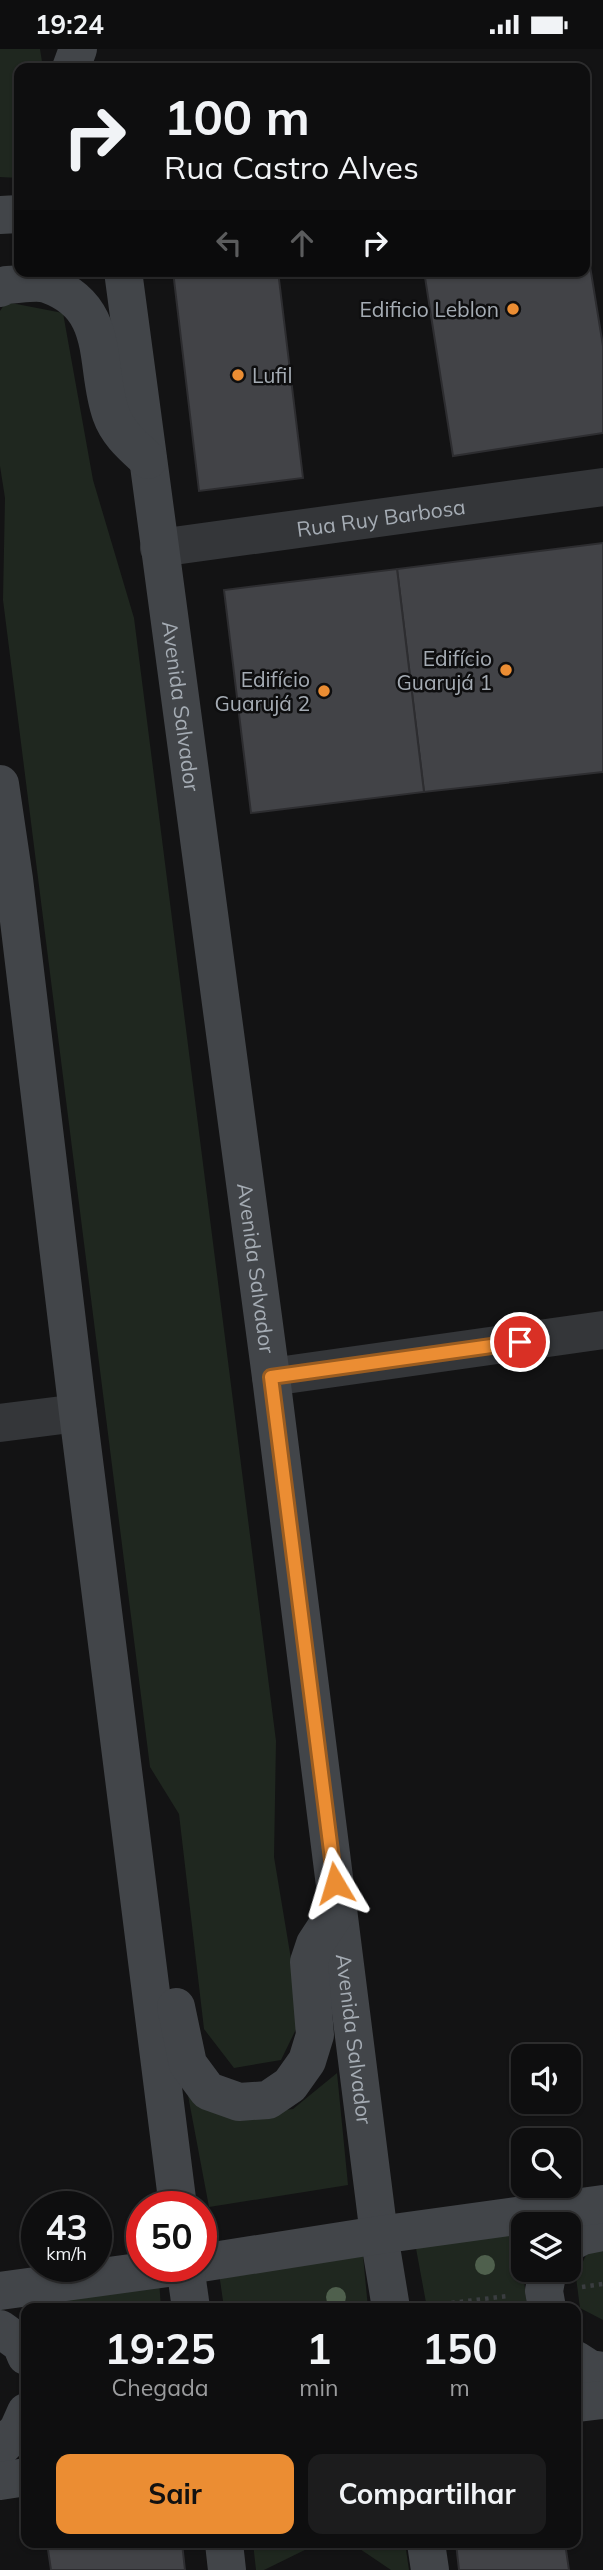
<!DOCTYPE html>
<html lang="pt">
<meta charset="utf-8">
<style>
:root{--surface:#0e0e0f;--page:#1c1c1d;--text:#f1f3f6;--muted:#9b9c9e;--line:#2e2e2f;--accent:#eb8d33}
body{margin:0;font-family:Mulish,sans-serif;background:var(--page);color:var(--text);height:100vh;display:flex;flex-direction:column;font-size:26px;white-space:nowrap}
*{box-sizing:border-box;margin:0}
p{font-size:23px;color:var(--muted)}
.icon{flex:none;width:38px;height:38px;fill:none;stroke:currentColor;stroke-width:2;stroke-linecap:round;stroke-linejoin:round}
.map{position:relative;flex:1;overflow:hidden}
.details{position:absolute;left:21px;top:2254px;width:560px;height:245px;display:flex;flex-direction:column;background:var(--surface);border-radius:14px;box-shadow:0 2px 5px #0004,0 0 0 2px var(--line)}
.details>*{flex:none}
.top-card{position:absolute;left:14px;top:14px;width:576px;height:214px;border-radius:14px;box-shadow:0 2px 5px #0004,0 0 0 2px var(--line);background:#0e0e0f;color:var(--text);overflow:hidden}
.controls{position:absolute;left:511px;top:1995px;display:grid;gap:14px}
.controls a{display:grid;place-items:center;width:70px;height:70px;border-radius:14px;background:var(--surface);box-shadow:0 2px 5px #0004,0 0 0 2px var(--line);font-size:35px}
.speed{position:absolute;left:21px;top:2142px;display:flex;gap:14px;font-size:35px;font-weight:700;text-align:center}
.speed>*{display:grid;place-content:center;width:91px;height:91px;border-radius:50%;background:var(--surface);box-shadow:0 2px 5px #0004,0 0 0 2px var(--line);line-height:1}
.speed small{font-size:18px;font-weight:400}
.speed .limit{border:10px solid #d22;background:#fff;color:#111}
.pin{position:absolute;display:grid;place-items:center;width:60px;height:60px;color:#fff;margin:-30px;border:4px solid #fff;border-radius:50%;box-shadow:0 2px 7px #0007}
.me{position:absolute;width:77px;margin:-38px;rotate:353deg;stroke-linejoin:round;filter:drop-shadow(0 0 5px #0008)}
.turn{display:flex;align-items:center;gap:24px;height:147px;padding:0 35px;font-size:32px}
.turn .icon{width:91px;height:91px;stroke-width:2.5}
.turn b{display:block;font-size:49px;line-height:60px}
.lanes{display:flex;align-items:center;height:66px;padding:0 35px;background:#0003;justify-content:center;gap:35px;direction:ltr}
.lanes .off{opacity:.35}
.eta{display:flex;justify-content:space-evenly;align-items:center;height:119px;text-align:center}
.eta b{font-size:42px;font-weight:700;line-height:49px}
.primary-button{display:flex;gap:14px;margin-top:auto;padding:14px 35px}
.primary-button a{flex:1;height:80px;border-radius:14px;background:var(--accent);color:#111;font-size:28px;font-weight:700;line-height:80px;text-align:center}
.primary-button a+a{background:var(--page);color:var(--text)}
.status{display:flex;justify-content:space-between;align-items:center;height:49px;padding:0 35px;background:var(--surface);direction:ltr}
.status svg{height:19px;fill:currentColor}
.map>svg:first-child{display:block}
.green{fill:#1f271f}
.building{fill:#424347;stroke:#2d2d30;stroke-width:2}
.lines{fill:none;stroke-linecap:round;stroke-linejoin:round}
.path{stroke:#3a3d40;stroke-width:4.5;stroke-dasharray:3.5 5;stroke-linecap:butt}
.street{stroke:#343639;stroke-width:38}
.secondary{stroke:#424549;stroke-width:38}
.tree{fill:#4f604d}
.route-casing{stroke:#995c21;stroke-width:18}
.route{stroke:#eb8d33;stroke-width:12}
.poi-dot{fill:#eb8d33;stroke:#0e0e0f;stroke-width:2.5}
.labels{text-anchor:middle;dominant-baseline:central;stroke-width:5;stroke-linejoin:round;paint-order:stroke}
.poi-label{font-size:21px;fill:#a5acb4;stroke:#0e0e0f;text-anchor:end}
.street-label{font-size:21px;fill:#a5acb4;stroke:#0e0e0f}
</style>
<div class="status"><b>19:24</b><svg viewBox="0 0 49 12"><path d="M0 12V9h3v3zM5 12V6h3v6zM10 12V3h3v9zM15 12V0h3v12zM26 1h20v11H26zM47 4h2v5h-2z"/></svg></div>
<div class="map">
<svg width="603" height="2521" viewBox="0 0 603 2521">
<rect width="100%" height="100%" fill="#131314"/>
<g class="green">
<path d="M 0,0 L 40,0 L 43,19 L 19,19 L 19,129 L 0,128 Z"/>
<path d="M 6,253 L 63,264 L 93,431 L 134,569 L 276,1692 L 274,1808 L 301,1970 L 281,2011 L 234,2019 L 204,1980 L 179,1765 L 150,1718 L 3,551 L 5,449 L 0,417 L 0,262 Z"/>
<path d="M 337,2024 L 348,2136 L 209,2158 L 187,2041 L 238,2067 L 293,2060 Z"/>
<path d="M 523,2175 L 523,2221 L 527,2259 L 427,2259 L 415,2194 Z"/>
<path d="M 603,2194 L 603,2271 L 580,2259 L 576,2228 L 590,2197 Z"/>
<path d="M 362,2196 L 368,2259 L 224,2259 L 218,2217 Z"/>
<path d="M 159,2231 L 161,2259 L 45,2259 L 41,2253 Z"/>
<path d="M 253,2494 L 405,2494 L 409,2521 L 391,2521 L 360,2500 L 317,2495 L 264,2521 L 256,2521 Z"/>
</g>
<g class="building">
<path d="M 584,180 L 603,297 L 603,384 L 453,407 L 424,222 L 584,222 Z"/>
<path d="M 173,222 L 278,222 L 303,429 L 199,442 Z"/>
<path d="M 603,494 L 603,723 L 424,743 L 397,520 Z"/>
<path d="M 397,520 L 424,743 L 251,764 L 224,541 Z"/>
<path d="M 47,2494 L 182,2494 L 185,2521 L 51,2521 Z"/>
<path d="M 456,2494 L 565,2494 L 569,2521 L 459,2521 Z"/>
</g>
<g class="lines">
<g class="path">
<path d="M 582,2238 L 603,2235"/>
<path d="M 426,2257 L 508,2247"/>
</g>
<g class="street">
<path id="s1" d="M 159,499 L 603,438"/>
<path d="M 271,1328 L 603,1281"/>
<path d="M 0,1374 L 78,1364"/>
</g>
<g class="secondary">
<path d="M 71,19 L 78,0"/>
<path d="M 0,166 L 19,165"/>
<path id="s2" d="M 123,222 L 271,1328 L 379,2186 L 391,2259"/>
<path d="M 0,239 L 6,236 C 18,236 38,231 49,236 C 112,259 94,318 111,365 C 118,385 133,397 148,411"/>
<path d="M 0,735 L 14,830 L 78,1364 L 178,2158"/>
<path d="M 176,1958 L 188,2015 L 208,2042 L 239,2053 L 268,2051 L 290,2036 L 307,2012 L 315,1986 L 309,1913 L 315,1895 L 338,1860"/>
<path d="M 569,2194 L 582,2187 L 603,2183"/>
<path d="M 201,2214 L 379,2186 L 603,2155"/>
<path d="M 185,2217 L 191,2259"/>
<path d="M 0,2242 L 182,2217"/>
<path d="M 547,2259 L 544,2242 L 548,2221"/>
<path d="M 0,2280 L 21,2295 L 26,2307"/>
<path d="M 576,2311 L 590,2320 L 603,2322"/>
<path d="M 576,2354 L 603,2351"/>
<path d="M 0,2399 L 18,2381 L 26,2363"/>
<path d="M 0,2432 L 26,2428"/>
<path d="M 224,2494 L 227,2521"/>
<path d="M 426,2494 L 430,2521"/>
</g>
</g>
<g class="tree">
<circle cx="485" cy="2216" r="10"/>
<circle cx="336" cy="2248" r="10"/>
</g>
<g class="lines">
<defs>
<path id="route" d="M 335,1834 L 271,1328 L 520,1293"/>
</defs>
<use href="#route" class="route-casing"/>
<use href="#route" class="route"/>
</g>
<g class="poi-dot">
<circle cx="513" cy="260" r="7"/>
<circle cx="238" cy="326" r="7"/>
<circle cx="506" cy="621" r="7"/>
<circle cx="324" cy="642" r="7"/>
</g>
<g class="labels">
<g class="poi-label">
<text x="499" y="260">Edificio Leblon</text>
<text x="252" y="326" text-anchor="start">Lufil</text>
<text x="492" y="609">Edifício<tspan x="492" dy="24">Guarujá 1</tspan></text>
<text x="310" y="630">Edifício<tspan x="310" dy="24">Guarujá 2</tspan></text>
</g>
<g class="street-label">
<text stroke="none"><textPath href="#s1" startOffset="224">Rua Ruy Barbosa</textPath></text>
<text stroke="none"><textPath href="#s2" startOffset="439">Avenida Salvador</textPath></text>
<text stroke="none"><textPath href="#s2" startOffset="1006">Avenida Salvador</textPath></text>
<text stroke="none"><textPath href="#s2" startOffset="1783">Avenida Salvador</textPath></text>
</g>
</g>
</svg>
<div class="controls">
<a><svg class="icon" aria-label="sound" viewBox="0 0 24 24"><path d="M4 9h4l5-4v14l-5-4H4zM17 9q2 3 0 6"/></svg></a>
<a><svg class="icon" aria-label="search" viewBox="0 0 24 24"><circle cx="10" cy="10" r="6"/><path d="M15 15l6 6"/></svg></a>
<a><svg class="icon" aria-label="layers" viewBox="0 0 24 24"><path d="M12 4l9 5-9 5-9-5zM3 14l9 5 9-5"/></svg></a>
</div>
<div class="speed"><div>43<small>km/h</small></div><div class="limit">50</div></div>
<div class="pin" style="left:520px;top:1293px;background:#d93025"><svg class="icon" aria-label="arrive" viewBox="0 0 24 24"><path d="M6 21V4h12l-3 4 3 4H6"/></svg></div>
<svg class="me" style="left:335px;top:1834px" viewBox="-20 -20 40 40"><path d="M0-17L14 15 0 8-14 15z" fill="#eb8d33" stroke="#fff" stroke-width="4"/></svg>
<div class="top-card">
<div class="turn"><svg class="icon" aria-label="right" viewBox="0 0 24 24"><path d="M7 20v-9h11M14 6l5 5-5 5"/></svg><div><b>100 m</b>Rua Castro Alves</div></div>
<div class="lanes"><svg class="icon off" aria-label="left" viewBox="0 0 24 24"><path d="M17 20v-9H6M10 6l-5 5 5 5"/></svg><svg class="icon off" aria-label="ahead" viewBox="0 0 24 24"><path d="M12 20V5M6 11l6-6 6 6"/></svg><svg class="icon" aria-label="right" viewBox="0 0 24 24"><path d="M7 20v-9h11M14 6l5 5-5 5"/></svg></div>
</div>
<section class="details">
<div class="eta">
<div><b>19:25</b><p>Chegada</p></div>
<div><b>1</b><p>min</p></div>
<div><b>150</b><p>m</p></div>
</div>
<div class="primary-button"><a>Sair</a><a>Compartilhar</a></div>
</section>
</div>
